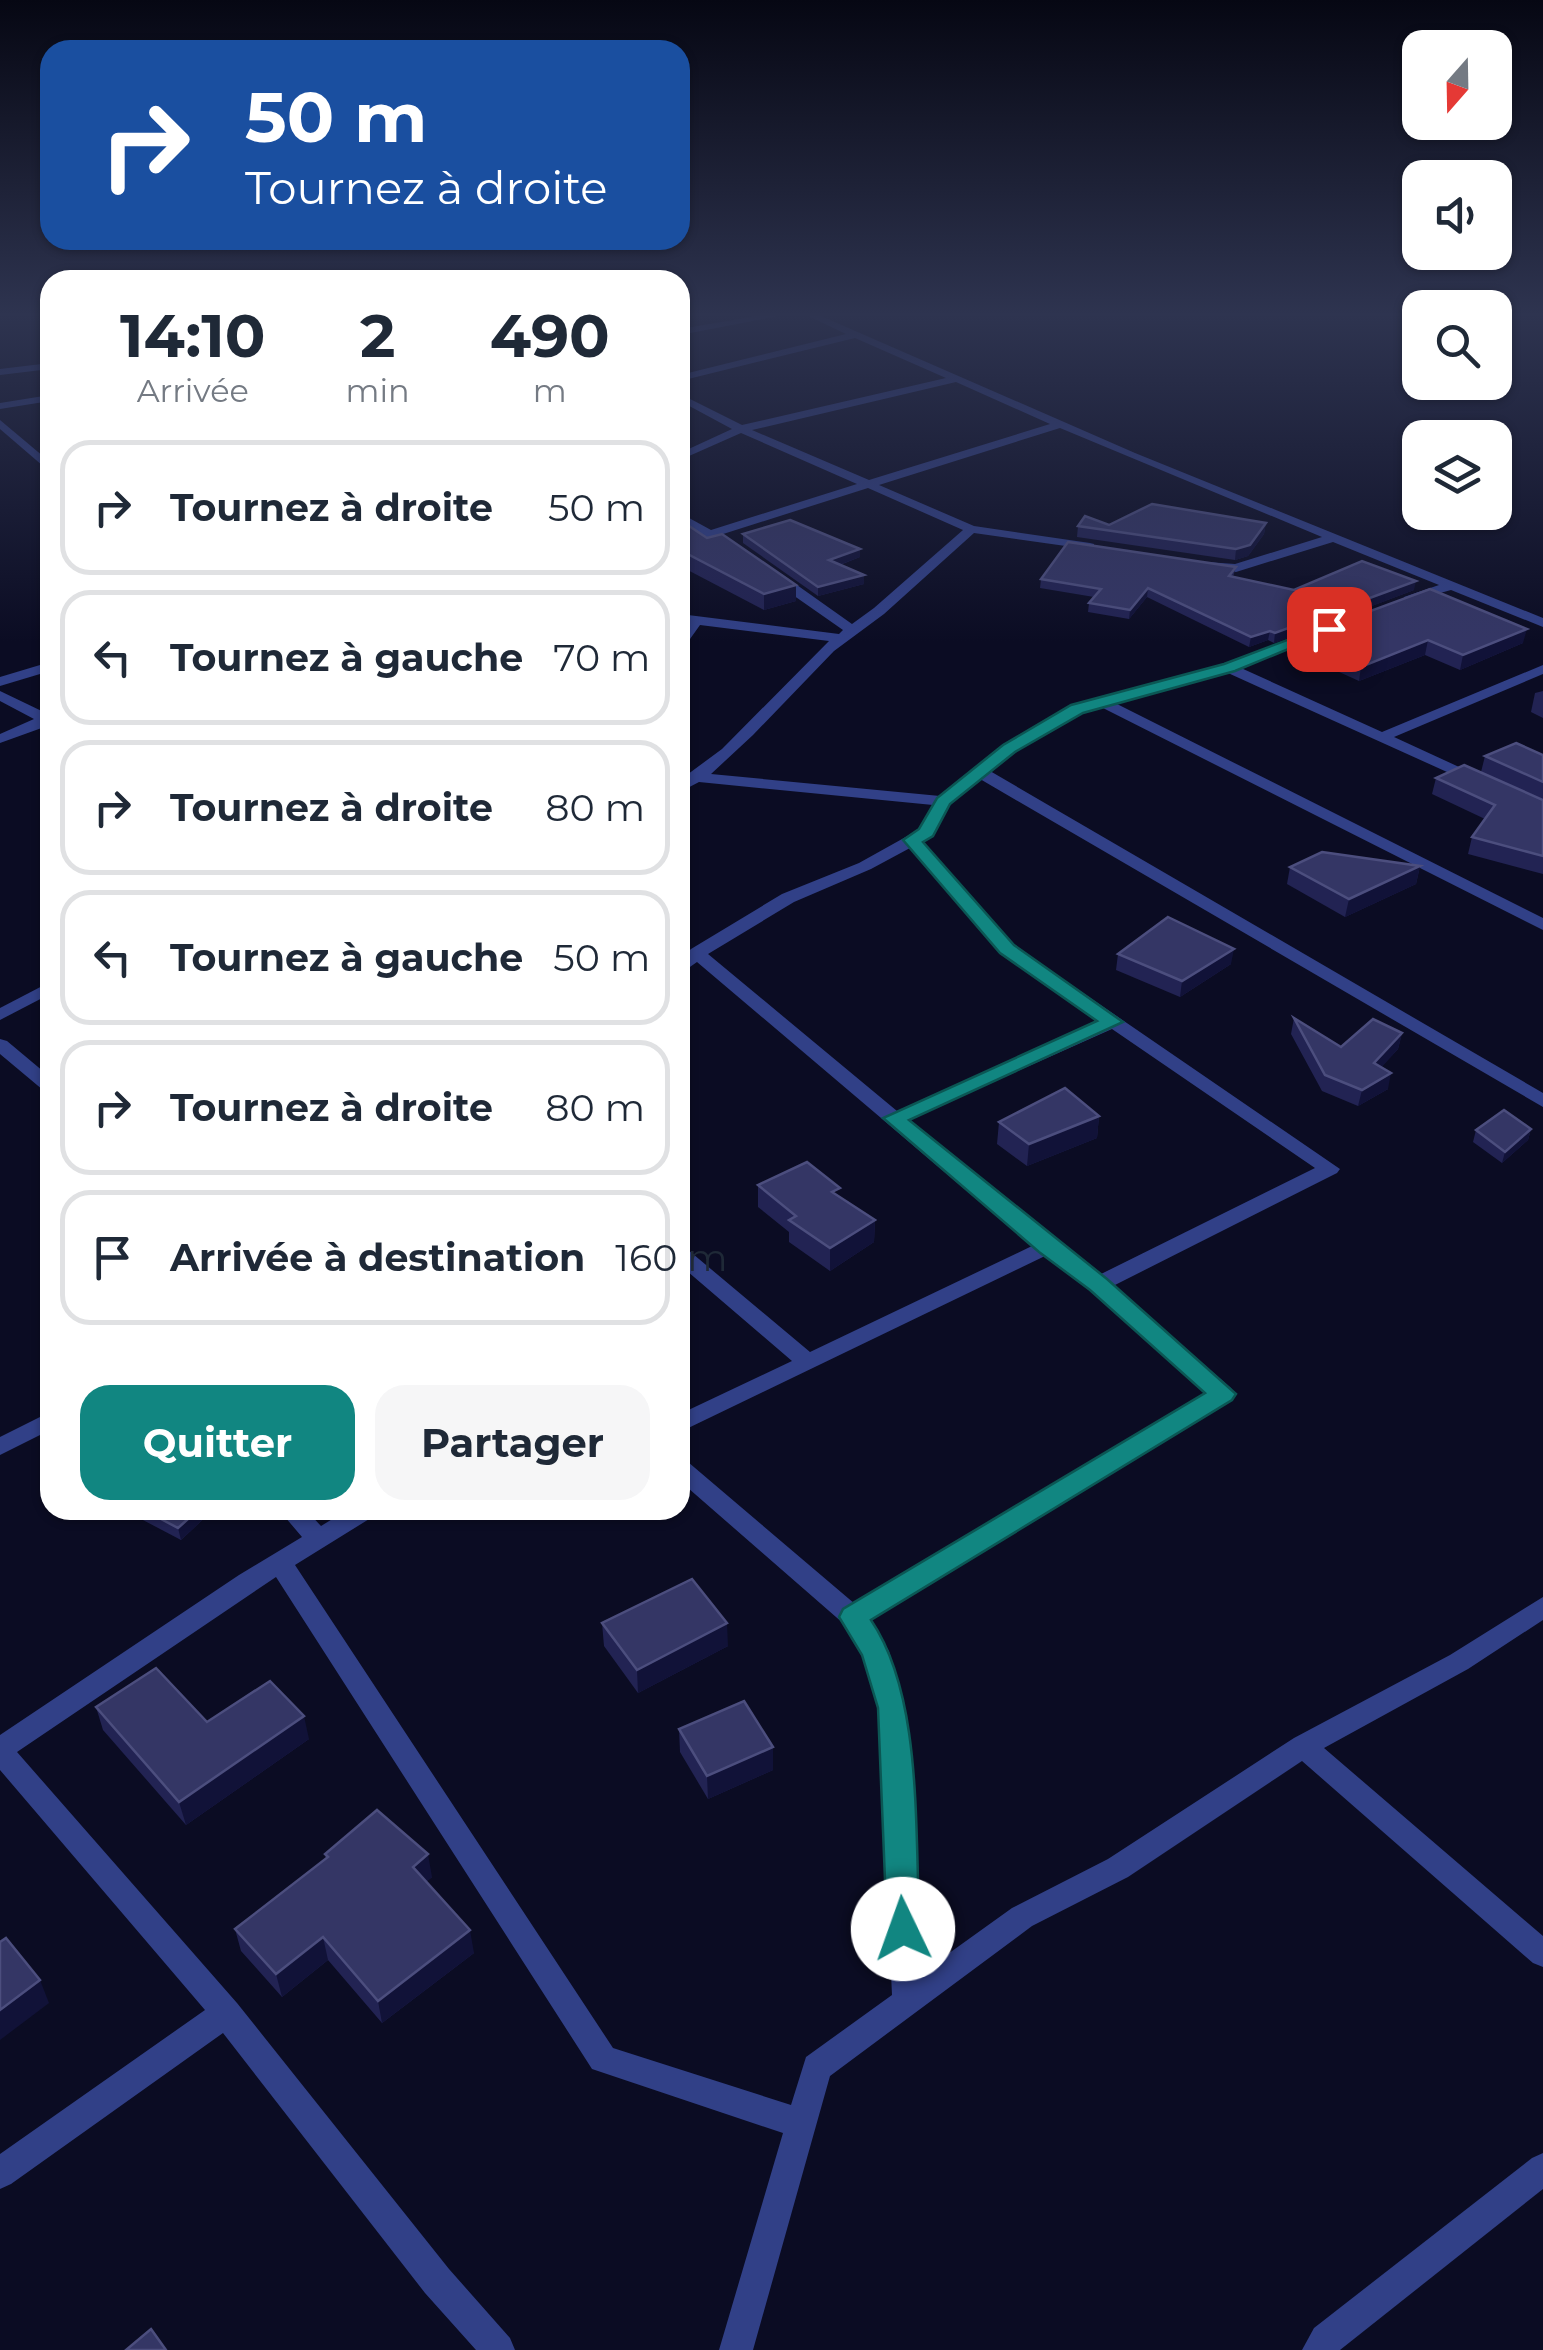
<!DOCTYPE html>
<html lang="fr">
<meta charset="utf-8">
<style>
:root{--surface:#fff;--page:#f6f6f7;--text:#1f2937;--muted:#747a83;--line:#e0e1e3;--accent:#118681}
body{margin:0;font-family:Montserrat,sans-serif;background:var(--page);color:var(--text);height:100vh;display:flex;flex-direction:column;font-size:38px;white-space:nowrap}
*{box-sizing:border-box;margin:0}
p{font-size:32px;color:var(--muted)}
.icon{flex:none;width:55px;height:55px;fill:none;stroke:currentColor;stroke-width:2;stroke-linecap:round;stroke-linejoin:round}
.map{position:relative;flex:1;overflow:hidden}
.side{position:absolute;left:40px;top:270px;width:650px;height:1250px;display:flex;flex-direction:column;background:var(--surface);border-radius:30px;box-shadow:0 2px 8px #0004}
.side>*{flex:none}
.banner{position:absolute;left:40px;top:40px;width:650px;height:210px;border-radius:30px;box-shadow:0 2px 8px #0004;background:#1a4fa0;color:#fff;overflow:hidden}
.needle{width:65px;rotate:200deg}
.fabs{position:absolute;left:1402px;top:30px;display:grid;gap:20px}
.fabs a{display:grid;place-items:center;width:110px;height:110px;border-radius:20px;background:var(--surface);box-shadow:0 2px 8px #0004;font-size:50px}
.pin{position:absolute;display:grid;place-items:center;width:85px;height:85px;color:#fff;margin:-42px;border-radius:20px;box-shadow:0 5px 15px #0006}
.me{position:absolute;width:110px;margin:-55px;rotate:357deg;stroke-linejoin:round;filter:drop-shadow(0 0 8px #0008)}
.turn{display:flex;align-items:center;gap:35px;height:210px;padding:0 40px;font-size:45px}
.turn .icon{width:130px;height:130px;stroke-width:2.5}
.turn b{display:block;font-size:70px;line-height:85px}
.eta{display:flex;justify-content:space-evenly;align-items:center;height:170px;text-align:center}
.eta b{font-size:60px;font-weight:700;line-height:70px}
.action{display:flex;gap:20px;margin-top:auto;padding:20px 40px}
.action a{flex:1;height:115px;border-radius:30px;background:var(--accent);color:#fff;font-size:40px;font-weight:700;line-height:115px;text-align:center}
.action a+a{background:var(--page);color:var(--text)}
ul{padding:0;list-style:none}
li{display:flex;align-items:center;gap:30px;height:135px;margin:0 20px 15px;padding:0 20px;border:5px solid var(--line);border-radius:30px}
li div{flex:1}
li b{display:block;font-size:38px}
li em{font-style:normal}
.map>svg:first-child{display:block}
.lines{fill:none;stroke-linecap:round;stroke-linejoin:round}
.minor{fill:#314087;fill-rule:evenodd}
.wall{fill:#222353}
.shaded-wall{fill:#111238}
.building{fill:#343665;stroke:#4c4e7e;stroke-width:2.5}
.route{fill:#118681;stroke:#0b5754;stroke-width:2.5}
</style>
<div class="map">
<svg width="1543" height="2350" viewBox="0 0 1543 2350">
<rect width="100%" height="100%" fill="#0b0c23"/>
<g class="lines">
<g class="minor">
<path d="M 774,313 L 793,313 L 680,335 L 680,329 Z"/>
<path d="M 802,313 L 814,313 L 1135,453 L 1543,618 L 1543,627 L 1451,590 L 1404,603 L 1404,597 L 1439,585 L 1333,542 L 1236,572 L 1207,568 L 1207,562 L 1235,564 L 1322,537 L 1060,428 L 879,485 L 974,526 L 1090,543 L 1094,544 L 1094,550 L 974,533 L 884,614 L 834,651 L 753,735 L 711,774 L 940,796 L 1004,745 L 1072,706 L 1224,665 L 1321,628 L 1326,629 L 1326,635 L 1241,668 L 1382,732 L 1543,665 L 1543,674 L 1394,737 L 1483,778 L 1486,781 L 1478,786 L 1228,673 L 1115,703 L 1543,918 L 1543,930 L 1101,707 C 1061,718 1022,745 990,771 L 1543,1093 L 1543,1107 L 980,779 L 949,804 L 932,835 L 922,841 L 1013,945 L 1340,1169 L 1337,1173 L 1113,1286 L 1231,1388 L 1234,1394 L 1231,1400 L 869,1620 L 889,1651 L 905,1708 L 920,1974 L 1012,1908 L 1108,1859 L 1294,1738 L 1450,1655 L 1543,1597 L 1543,1620 L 1468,1669 L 1324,1748 L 1543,1936 L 1543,1967 L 1533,1963 L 1302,1761 L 1128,1877 L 1032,1926 L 830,2076 L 753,2350 L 719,2350 L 783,2133 L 592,2069 L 276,1577 L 17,1752 L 237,2003 L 449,2269 L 510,2338 L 515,2350 L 476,2350 L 425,2293 L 223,2033 L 11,2184 L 0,2189 L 0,2154 L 205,2010 L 0,1770 L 0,1735 L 239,1575 L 302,1537 L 279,1510 L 306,1510 L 321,1526 L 347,1510 L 378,1510 L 374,1516 L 295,1565 L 613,2048 L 791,2105 L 806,2057 L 892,1995 L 879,1708 L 864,1654 L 844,1624 L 680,1481 L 680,1459 L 688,1462 L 855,1604 L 1207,1393 L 1090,1290 L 1045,1256 L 680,1432 L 680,1414 L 792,1361 L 680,1265 L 680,1247 L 687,1249 L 810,1352 L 1032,1246 L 697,962 L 680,974 L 680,959 L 691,949 L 782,894 L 859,863 L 920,829 L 933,805 L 699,782 L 680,792 L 680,780 L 722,749 L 829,641 L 700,625 L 685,646 L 680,647 L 680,634 L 688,623 L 680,622 L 680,614 L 839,634 L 843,630 L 770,579 L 770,573 L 780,573 L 852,624 L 874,608 L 963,530 L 868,488 L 720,535 L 743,548 L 743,554 L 739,555 L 680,522 L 680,513 L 711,530 L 857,484 L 741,433 L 680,460 L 680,453 L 732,429 L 680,401 L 680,394 L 742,425 L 946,378 L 855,338 L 680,381 L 680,375 L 846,334 ZM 956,382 L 1050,424 L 869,480 L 752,430 ZM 910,848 L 1001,953 L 1100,1021 L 897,1111 L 708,954 L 794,902 L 871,869 ZM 1112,1029 L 1315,1168 L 1099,1275 L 1054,1242 L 908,1120 Z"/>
<path d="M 50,363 L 50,369 L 0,375 L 0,369 Z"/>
<path d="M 50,395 L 50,401 L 0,409 L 0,403 Z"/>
<path d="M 0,420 L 50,462 L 50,472 L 0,429 Z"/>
<path d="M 50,662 L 50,671 L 0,686 L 0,677 Z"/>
<path d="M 0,691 L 50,715 L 50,725 L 0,743 L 0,734 L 34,719 L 0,701 Z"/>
<path d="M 50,982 L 50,994 L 0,1020 L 0,1008 Z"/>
<path d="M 0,1039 L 7,1041 L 50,1077 L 50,1092 L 43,1090 L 0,1054 Z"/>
<path d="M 50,1412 L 50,1430 L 0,1455 L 0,1437 Z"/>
<path d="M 1543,2153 L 1543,2189 L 1340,2350 L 1302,2350 L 1314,2328 L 1532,2158 Z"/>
</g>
</g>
<g class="wall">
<path d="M 680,520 L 707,538 L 796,601 L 764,610 L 680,566 Z"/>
<path d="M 1266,523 L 1264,534 L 1248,556 L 1235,560 L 1077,537 L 1078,526 Z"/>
<path d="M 743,534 L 860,557 L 840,565 L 864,584 L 818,596 L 743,543 Z"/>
<path d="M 1236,567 L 1233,577 L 1294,590 L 1414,590 L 1274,643 L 1268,640 L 1249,647 L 1147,597 L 1129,619 L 1088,612 L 1089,603 L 1094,597 L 1040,588 L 1041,579 Z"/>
<path d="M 1297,638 L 1523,643 L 1460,670 L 1425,655 L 1359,681 L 1295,652 Z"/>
<path d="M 1543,691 L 1543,718 L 1531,712 L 1535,693 Z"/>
<path d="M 1543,755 L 1543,874 L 1468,854 L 1472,837 L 1485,819 L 1432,794 L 1436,778 L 1540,798 L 1481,772 L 1485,756 Z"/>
<path d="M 1420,866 L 1416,884 L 1345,917 L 1287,884 L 1290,867 Z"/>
<path d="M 1118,954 L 1231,964 L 1180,997 L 1116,970 Z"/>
<path d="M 1294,1018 L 1341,1047 L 1402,1033 L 1398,1049 L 1381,1067 L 1388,1089 L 1358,1106 L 1322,1091 L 1291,1034 Z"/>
<path d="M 1099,1116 L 1097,1138 L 1027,1166 L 997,1144 L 999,1122 Z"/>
<path d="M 1531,1129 L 1528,1140 L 1502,1163 L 1473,1142 L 1476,1130 Z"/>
<path d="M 758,1185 L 875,1220 L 874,1242 L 830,1271 L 789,1242 L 789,1232 L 758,1207 Z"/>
<path d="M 139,1510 L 213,1510 L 181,1540 L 141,1519 Z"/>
<path d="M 602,1623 L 728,1646 L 638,1693 L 604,1646 Z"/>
<path d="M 96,1707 L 309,1739 L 186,1825 L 103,1730 Z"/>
<path d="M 679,1729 L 773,1770 L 708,1799 L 680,1752 Z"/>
<path d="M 325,1854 L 432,1877 L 426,1882 L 474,1953 L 382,2023 L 328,1960 L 282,1997 L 241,1951 L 235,1929 L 326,1858 Z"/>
</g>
<g class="shaded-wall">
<path d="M 1266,523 L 1264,534 L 1248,556 L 1235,560 L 1236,549 Z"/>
<path d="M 860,549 L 860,557 L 828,569 L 829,560 Z"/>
<path d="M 864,575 L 864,584 L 818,596 L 818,587 Z"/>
<path d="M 1416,581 L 1414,590 L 1274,643 L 1275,633 Z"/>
<path d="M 796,585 L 796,601 L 764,610 L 764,594 Z"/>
<path d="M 1148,588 L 1147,597 L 1129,619 L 1130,610 Z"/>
<path d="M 1527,629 L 1523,643 L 1460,670 L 1463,655 Z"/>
<path d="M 1270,631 L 1268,640 L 1249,647 L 1251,637 Z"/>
<path d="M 1428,640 L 1425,655 L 1359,681 L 1361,667 Z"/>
<path d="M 1420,866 L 1416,884 L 1345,917 L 1349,899 Z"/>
<path d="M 1234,949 L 1231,964 L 1180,997 L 1182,981 Z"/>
<path d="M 1402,1033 L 1398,1049 L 1371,1079 L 1374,1063 Z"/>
<path d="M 1391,1073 L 1388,1089 L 1358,1106 L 1362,1090 Z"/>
<path d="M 1099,1116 L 1097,1138 L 1027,1166 L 1029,1144 Z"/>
<path d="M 1531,1129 L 1528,1140 L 1502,1163 L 1505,1152 Z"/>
<path d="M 875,1220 L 874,1242 L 830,1271 L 830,1248 Z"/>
<path d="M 198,1510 L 213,1510 L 181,1540 L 178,1528 Z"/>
<path d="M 727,1623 L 728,1646 L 638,1693 L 637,1670 Z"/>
<path d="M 304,1716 L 309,1739 L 186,1825 L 179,1802 Z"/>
<path d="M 773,1747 L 773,1770 L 708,1799 L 707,1776 Z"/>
<path d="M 428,1854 L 432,1877 L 417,1890 L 413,1867 Z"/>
<path d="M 470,1930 L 474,1953 L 382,2023 L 378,2001 Z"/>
<path d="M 323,1937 L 328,1960 L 282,1997 L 276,1974 Z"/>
<path d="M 40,1980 L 49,2003 L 0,2040 L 0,2010 Z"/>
</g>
<g class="building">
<path d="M 1152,504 L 1266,523 L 1250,545 L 1236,549 L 1078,526 L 1085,516 L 1109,525 Z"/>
<path d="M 680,520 L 707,538 L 722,534 L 796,585 L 764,594 L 680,550 Z"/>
<path d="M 790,520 L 860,549 L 829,560 L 864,575 L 818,587 L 743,534 Z"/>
<path d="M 1068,542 L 1236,567 L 1229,576 L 1294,590 L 1362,561 L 1416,581 L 1275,633 L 1270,631 L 1251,637 L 1148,588 L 1130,610 L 1089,603 L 1101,589 L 1041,579 Z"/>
<path d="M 1430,589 L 1527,629 L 1463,655 L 1428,640 L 1361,667 L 1297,638 Z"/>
<path d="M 1516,743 L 1543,755 L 1543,782 L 1485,756 Z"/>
<path d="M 1464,765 L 1543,800 L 1543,856 L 1472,837 L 1495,805 L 1436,778 Z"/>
<path d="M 1322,852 L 1420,866 L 1349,899 L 1290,867 Z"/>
<path d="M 1168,917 L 1234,949 L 1182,981 L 1118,954 Z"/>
<path d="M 1294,1018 L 1341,1047 L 1373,1019 L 1402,1033 L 1374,1063 L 1391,1073 L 1362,1090 L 1325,1075 Z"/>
<path d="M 1065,1088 L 1099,1116 L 1029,1144 L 999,1122 Z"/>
<path d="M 1504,1110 L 1531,1129 L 1505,1152 L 1476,1130 Z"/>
<path d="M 807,1162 L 840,1188 L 832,1192 L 875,1220 L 830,1248 L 789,1220 L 796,1216 L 758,1185 Z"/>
<path d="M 144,1510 L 198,1510 L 178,1528 Z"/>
<path d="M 692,1579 L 727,1623 L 637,1670 L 602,1623 Z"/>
<path d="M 156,1668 L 207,1722 L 270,1681 L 304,1716 L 179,1802 L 96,1707 Z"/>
<path d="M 744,1701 L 773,1747 L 707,1776 L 679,1729 Z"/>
<path d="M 377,1810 L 428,1854 L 413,1867 L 470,1930 L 378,2001 L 323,1937 L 276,1974 L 235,1929 L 328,1857 L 325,1854 Z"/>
<path d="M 6,1938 L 40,1980 L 0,2010 L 0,1942 Z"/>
<path d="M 151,2329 L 166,2350 L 126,2350 Z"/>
</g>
<linearGradient id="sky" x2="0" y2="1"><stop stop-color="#060713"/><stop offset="0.49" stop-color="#2e3450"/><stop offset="1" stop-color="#2e3450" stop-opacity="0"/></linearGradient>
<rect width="1543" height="642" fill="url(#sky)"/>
<path class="route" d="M 1324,626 L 1337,629 L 1235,671 L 1083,713 L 1015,752 L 950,804 L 933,836 L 923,842 L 1014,945 L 1123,1022 L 909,1120 L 1107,1279 L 1236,1394 L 1232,1400 L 871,1620 C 924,1698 914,1835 920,1929 L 915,1939 L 903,1944 L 892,1939 L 887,1929 L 878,1708 L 862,1655 L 839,1617 L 843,1609 L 1205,1393 L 1090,1290 L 1039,1252 L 883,1118 L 1097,1021 L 1000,953 L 903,840 L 919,829 L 937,798 L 1003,745 L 1071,705 L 1224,664 Z"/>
</svg>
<div class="fabs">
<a><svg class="needle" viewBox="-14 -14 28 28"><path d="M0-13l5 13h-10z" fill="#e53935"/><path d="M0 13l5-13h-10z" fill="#747a83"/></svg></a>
<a><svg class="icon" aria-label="sound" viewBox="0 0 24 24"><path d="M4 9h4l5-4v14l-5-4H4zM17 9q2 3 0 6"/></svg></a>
<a><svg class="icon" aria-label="search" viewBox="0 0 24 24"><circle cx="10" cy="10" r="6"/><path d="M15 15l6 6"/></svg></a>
<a><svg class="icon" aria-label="layers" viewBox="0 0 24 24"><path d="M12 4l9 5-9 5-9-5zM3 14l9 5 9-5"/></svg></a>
</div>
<div class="pin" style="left:1329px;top:629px;background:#d93025"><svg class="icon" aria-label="arrive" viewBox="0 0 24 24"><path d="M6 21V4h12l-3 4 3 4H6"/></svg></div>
<svg class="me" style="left:903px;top:1929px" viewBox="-20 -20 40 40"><circle r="19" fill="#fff"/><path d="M0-13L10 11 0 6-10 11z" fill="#118681"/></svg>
<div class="banner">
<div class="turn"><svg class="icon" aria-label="right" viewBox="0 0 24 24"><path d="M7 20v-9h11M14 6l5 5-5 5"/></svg><div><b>50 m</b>Tournez à droite</div></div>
</div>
<section class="side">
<div class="eta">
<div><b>14:10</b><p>Arrivée</p></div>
<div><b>2</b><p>min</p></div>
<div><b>490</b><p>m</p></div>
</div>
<ul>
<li><svg class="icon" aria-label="right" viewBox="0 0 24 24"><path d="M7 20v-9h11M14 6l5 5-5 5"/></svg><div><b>Tournez à droite</b></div><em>50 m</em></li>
<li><svg class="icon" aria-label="left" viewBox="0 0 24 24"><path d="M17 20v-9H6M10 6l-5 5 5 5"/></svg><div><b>Tournez à gauche</b></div><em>70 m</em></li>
<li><svg class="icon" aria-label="right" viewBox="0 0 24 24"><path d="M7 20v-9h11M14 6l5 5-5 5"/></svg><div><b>Tournez à droite</b></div><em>80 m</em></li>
<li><svg class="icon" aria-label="left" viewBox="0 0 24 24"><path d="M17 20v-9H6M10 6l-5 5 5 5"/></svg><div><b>Tournez à gauche</b></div><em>50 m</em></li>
<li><svg class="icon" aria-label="right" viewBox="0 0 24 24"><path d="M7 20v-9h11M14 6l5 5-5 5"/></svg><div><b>Tournez à droite</b></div><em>80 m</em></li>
<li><svg class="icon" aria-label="arrive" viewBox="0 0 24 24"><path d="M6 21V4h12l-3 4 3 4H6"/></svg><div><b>Arrivée à destination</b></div><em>160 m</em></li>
</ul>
<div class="action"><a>Quitter</a><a>Partager</a></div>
</section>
</div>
